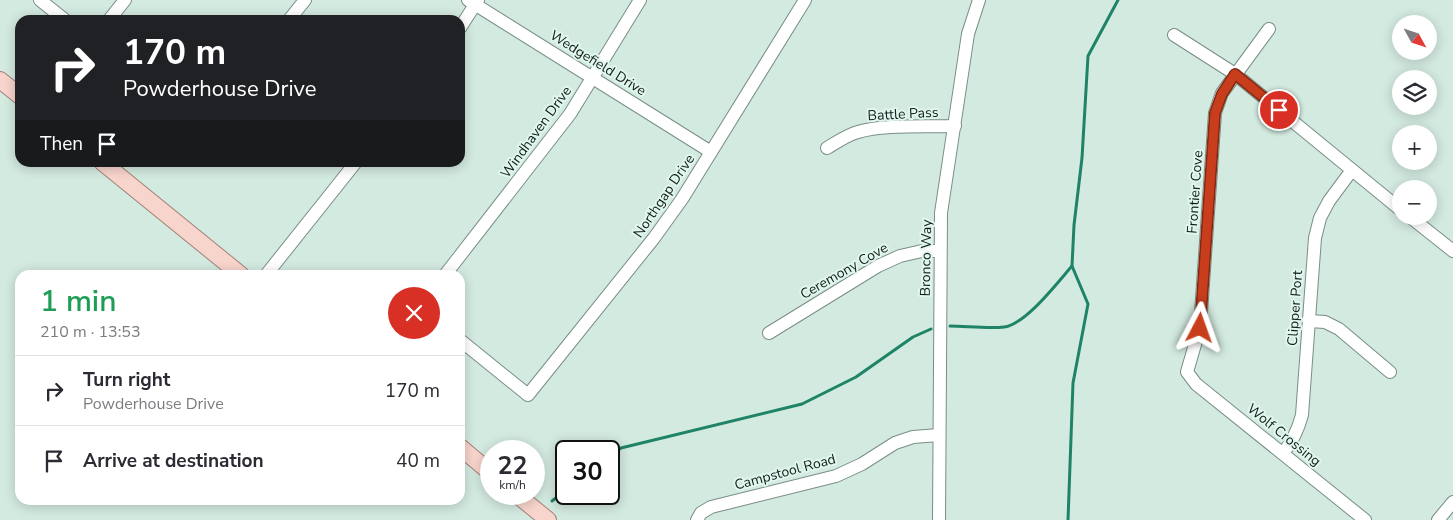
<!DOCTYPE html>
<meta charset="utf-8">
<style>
:root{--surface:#fff;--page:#f7f7f7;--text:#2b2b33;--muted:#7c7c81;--line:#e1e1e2}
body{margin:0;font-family:"Nunito Sans",sans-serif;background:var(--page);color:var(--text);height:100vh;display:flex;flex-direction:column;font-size:19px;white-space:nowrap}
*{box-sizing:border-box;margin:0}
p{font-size:16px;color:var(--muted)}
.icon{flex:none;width:28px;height:28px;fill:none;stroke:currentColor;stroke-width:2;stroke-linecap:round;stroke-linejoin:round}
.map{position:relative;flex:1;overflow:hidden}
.side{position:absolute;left:15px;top:270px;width:450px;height:235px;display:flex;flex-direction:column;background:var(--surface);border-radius:15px;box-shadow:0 2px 12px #0003}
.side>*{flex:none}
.banner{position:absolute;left:15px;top:15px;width:450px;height:152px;border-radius:15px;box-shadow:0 2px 12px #0003;background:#202124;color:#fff;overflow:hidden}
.needle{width:32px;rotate:130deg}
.tools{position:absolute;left:1392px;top:15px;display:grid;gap:10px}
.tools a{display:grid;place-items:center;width:45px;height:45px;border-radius:50%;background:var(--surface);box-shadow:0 2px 12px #0003;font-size:25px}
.speed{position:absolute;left:480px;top:440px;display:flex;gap:10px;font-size:25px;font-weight:700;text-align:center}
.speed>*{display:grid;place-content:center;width:65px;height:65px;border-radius:50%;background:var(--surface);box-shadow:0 2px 12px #0003;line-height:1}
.speed small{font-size:12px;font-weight:400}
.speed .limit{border:2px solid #111;border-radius:8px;background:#fff;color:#111}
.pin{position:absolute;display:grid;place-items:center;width:42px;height:42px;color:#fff;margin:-21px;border:2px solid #fff;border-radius:50%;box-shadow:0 1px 5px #0007}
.me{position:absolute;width:55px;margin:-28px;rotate:4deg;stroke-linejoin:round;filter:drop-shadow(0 0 4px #0008)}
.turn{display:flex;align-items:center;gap:18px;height:105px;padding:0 25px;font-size:22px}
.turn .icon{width:65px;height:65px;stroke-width:2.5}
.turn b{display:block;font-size:35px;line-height:42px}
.then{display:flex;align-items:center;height:48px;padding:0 25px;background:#0003;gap:10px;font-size:19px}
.round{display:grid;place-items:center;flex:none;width:52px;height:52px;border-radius:26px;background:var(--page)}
.summary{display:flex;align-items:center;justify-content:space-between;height:85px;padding:0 25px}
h1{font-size:30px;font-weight:600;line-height:38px;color:#1e9e55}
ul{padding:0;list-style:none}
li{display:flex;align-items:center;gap:15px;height:70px;padding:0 25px;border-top:1px solid var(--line)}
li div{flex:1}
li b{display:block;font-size:19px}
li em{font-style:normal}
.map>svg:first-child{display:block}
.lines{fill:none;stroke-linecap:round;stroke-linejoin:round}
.stream{stroke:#1e8367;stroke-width:3}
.minor-casing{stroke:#798e85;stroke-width:14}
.major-casing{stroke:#a48177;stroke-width:18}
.minor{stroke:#fff;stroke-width:12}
.major{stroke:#f7d4cc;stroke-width:16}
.route-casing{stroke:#822812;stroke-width:12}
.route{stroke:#c83e1c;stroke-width:9}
.labels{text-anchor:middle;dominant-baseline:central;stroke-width:4;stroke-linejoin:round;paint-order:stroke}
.street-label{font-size:14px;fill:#141c19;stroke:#e0f7ee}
</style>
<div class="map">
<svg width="1453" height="520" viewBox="0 0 1453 520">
<rect width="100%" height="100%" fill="#d3eae0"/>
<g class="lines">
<g class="stream">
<path d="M 950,326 C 965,326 989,329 1004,327 C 1026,324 1057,283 1072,266"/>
<path d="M 609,457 L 621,448 L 802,404 L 856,377 L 913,337 L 931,329"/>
<path d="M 552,501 L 566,490"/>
<path d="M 1068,520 L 1073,383 L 1088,304 L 1072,266 L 1074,225 L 1082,158 L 1088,56 L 1118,0"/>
</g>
<defs>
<g id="minor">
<path d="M 40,0 L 65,20"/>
<path d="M 468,0 L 711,152"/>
<path d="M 109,20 L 125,0"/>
<path d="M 289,20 L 305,0"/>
<path d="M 460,28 L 478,0"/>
<path d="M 1269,29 L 1222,93 L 1215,113 L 1200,327 L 1187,372 L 1196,384 L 1365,520"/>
<path d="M 1174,35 L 1235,74 L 1401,210"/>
<path d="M 827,148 C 837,142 847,135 858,132 C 882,124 928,127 955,126"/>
<path d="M 1409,216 L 1453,251"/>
<path d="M 266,275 L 356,162"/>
<path d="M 445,275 L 570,114 L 640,0"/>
<path d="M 1309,321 L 1325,322 L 1339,329 L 1390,372"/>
<path d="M 769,333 L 878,266 L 900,256 L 922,251 L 940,251"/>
<path d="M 460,340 L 528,395 L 654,238 L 682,199 L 805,0"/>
<path d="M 1283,453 C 1293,441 1298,430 1302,415 L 1315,238 L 1320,218 L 1329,201 L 1352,170"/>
<path d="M 697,520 L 701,513 L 711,507 L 836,476 L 862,464 L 895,443 L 913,437 L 939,435"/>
<path d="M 939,520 L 941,213 L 968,34 L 979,0"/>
<path d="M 1438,520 L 1453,502"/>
</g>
<g id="major">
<path d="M 0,80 L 20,96"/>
<path d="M 102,162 L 241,275"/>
<path d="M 460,447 L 491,473"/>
<path d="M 516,494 L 548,520"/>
</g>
</defs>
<use href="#minor" class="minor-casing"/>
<use href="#major" class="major-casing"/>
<use href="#minor" class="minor"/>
<use href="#major" class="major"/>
</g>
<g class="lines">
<defs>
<path id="route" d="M 1200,328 L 1215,113 L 1222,94 L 1235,74 L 1279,110"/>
</defs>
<use href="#route" class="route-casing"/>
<use href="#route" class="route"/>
</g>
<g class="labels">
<g class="street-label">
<text transform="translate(598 63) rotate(32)">Wedgefield Drive</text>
<text transform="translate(903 114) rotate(-3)">Battle Pass</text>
<text transform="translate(536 132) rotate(-54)">Windhaven Drive</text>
<text transform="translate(1195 192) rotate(-86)">Frontier Cove</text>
<text transform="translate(664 196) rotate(-56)">Northgap Drive</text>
<text transform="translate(926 258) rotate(-89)">Bronco Way</text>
<text transform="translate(844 271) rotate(-30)">Ceremony Cove</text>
<text transform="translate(1295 308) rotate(-86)">Clipper Port</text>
<text transform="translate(1284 435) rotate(39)">Wolf Crossing</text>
<text transform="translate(785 472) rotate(-15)">Campstool Road</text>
</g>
</g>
</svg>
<div class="tools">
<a><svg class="needle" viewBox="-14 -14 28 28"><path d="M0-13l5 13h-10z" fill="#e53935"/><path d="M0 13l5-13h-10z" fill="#7c7c81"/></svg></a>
<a><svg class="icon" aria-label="layers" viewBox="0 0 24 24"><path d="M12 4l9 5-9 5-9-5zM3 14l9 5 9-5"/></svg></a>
<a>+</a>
<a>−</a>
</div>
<div class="speed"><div>22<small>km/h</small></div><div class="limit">30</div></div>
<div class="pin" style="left:1279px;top:110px;background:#d93025"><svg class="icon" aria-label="arrive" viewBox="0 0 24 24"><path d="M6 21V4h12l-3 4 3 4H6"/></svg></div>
<svg class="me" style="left:1200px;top:328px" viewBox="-20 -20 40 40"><path d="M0-17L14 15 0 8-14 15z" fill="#c83e1c" stroke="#fff" stroke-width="4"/></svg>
<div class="banner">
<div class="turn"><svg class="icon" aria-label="right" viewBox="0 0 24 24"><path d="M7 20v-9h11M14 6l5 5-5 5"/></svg><div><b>170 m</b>Powderhouse Drive</div></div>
<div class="then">Then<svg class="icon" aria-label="arrive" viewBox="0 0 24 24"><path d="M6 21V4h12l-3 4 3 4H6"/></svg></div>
</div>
<section class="side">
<div class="summary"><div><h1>1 min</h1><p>210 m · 13:53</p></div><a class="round" style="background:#d93025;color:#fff"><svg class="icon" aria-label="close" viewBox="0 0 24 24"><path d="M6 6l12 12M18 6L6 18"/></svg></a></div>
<ul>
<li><svg class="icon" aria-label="right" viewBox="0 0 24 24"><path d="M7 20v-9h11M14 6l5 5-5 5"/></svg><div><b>Turn right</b><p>Powderhouse Drive</p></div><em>170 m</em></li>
<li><svg class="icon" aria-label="arrive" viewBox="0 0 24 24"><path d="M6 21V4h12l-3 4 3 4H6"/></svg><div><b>Arrive at destination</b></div><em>40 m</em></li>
</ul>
</section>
</div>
